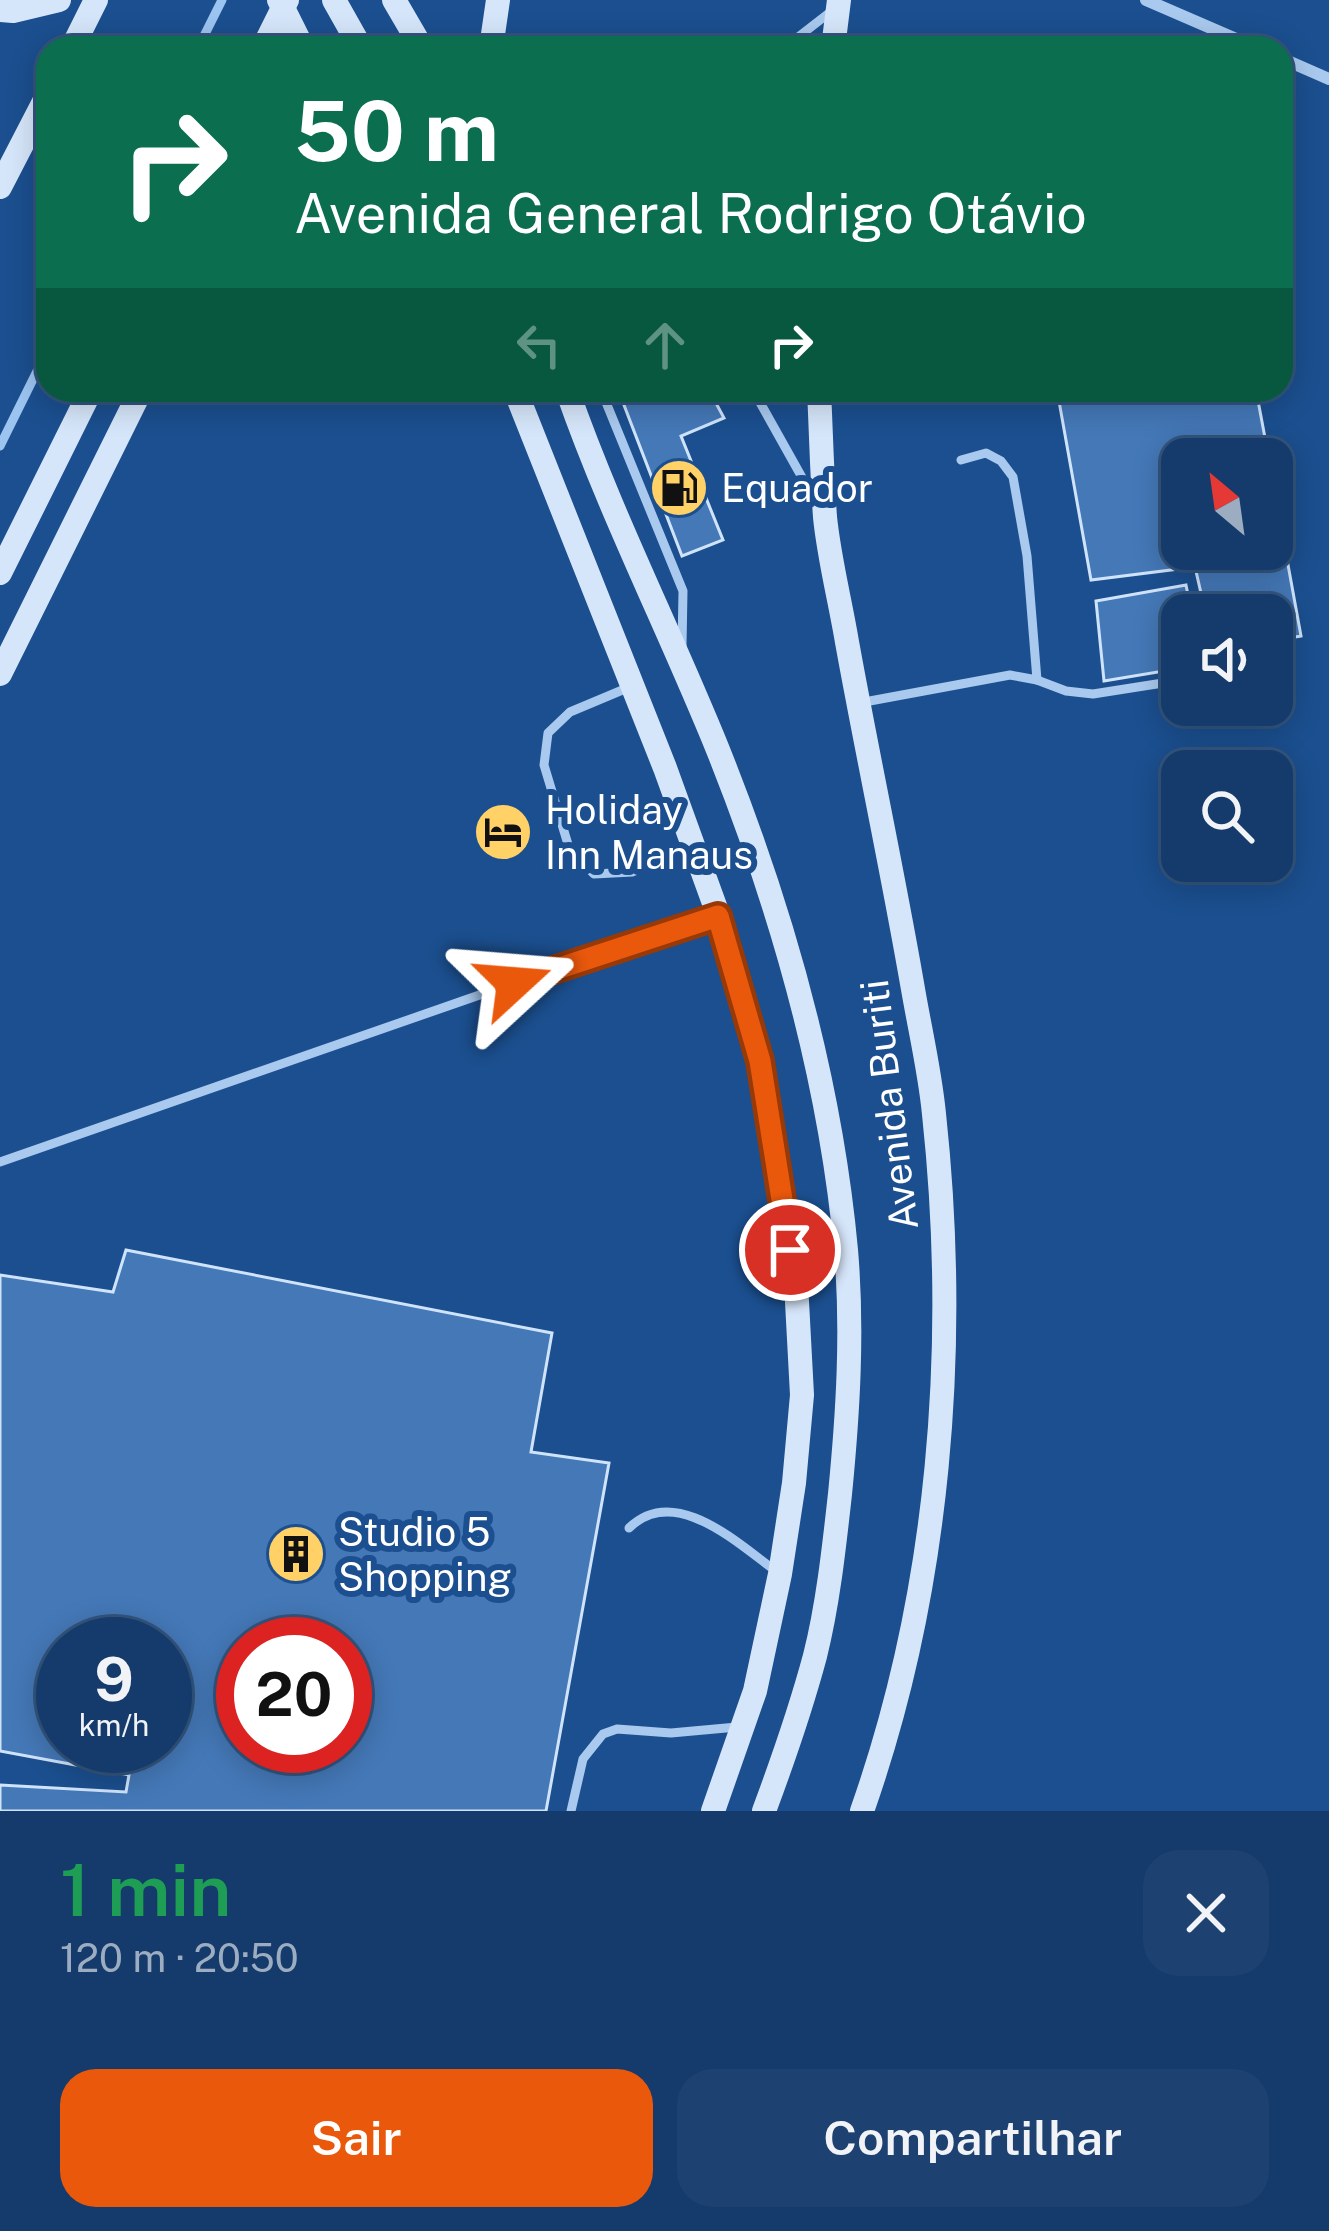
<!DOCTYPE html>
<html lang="pt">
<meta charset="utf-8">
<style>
:root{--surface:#143b6b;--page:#1d4271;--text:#f1f3f6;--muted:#9dadc1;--line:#33557e;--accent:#ea580c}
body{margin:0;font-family:"Public Sans",sans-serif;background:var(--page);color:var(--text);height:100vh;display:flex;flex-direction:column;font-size:45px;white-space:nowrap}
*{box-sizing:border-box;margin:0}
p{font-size:39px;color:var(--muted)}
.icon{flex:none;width:66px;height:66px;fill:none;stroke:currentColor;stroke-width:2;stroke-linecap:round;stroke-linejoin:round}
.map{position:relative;height:1811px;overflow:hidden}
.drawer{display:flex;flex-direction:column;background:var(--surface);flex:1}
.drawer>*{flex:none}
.banner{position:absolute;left:36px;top:36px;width:1257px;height:366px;border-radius:36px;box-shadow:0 6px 30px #0003,0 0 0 3px var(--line);background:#0b6e4f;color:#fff;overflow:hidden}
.needle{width:78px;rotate:331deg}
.controls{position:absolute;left:1161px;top:438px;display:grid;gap:24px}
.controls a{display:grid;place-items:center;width:132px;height:132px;border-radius:24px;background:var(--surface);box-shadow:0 6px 30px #0003,0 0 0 3px var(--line);font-size:60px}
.speed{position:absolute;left:36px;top:1617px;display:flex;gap:24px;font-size:60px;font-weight:700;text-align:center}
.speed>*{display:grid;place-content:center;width:156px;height:156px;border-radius:50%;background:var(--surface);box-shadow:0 6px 30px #0003,0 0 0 3px var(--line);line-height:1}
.speed small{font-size:30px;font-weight:400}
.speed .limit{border:18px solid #d22;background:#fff;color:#111}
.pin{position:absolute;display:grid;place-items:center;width:102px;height:102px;color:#fff;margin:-51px;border:6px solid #fff;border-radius:50%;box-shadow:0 3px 12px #0007}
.me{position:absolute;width:132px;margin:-66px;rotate:71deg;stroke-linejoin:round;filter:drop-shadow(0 0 9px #0008)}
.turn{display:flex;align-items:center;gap:42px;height:252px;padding:0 60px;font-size:54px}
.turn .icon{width:156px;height:156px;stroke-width:2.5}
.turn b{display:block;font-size:84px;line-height:102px}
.lanes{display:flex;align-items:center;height:114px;padding:0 60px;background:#0003;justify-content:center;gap:60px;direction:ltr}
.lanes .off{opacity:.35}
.round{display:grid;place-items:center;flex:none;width:126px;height:126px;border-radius:36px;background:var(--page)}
.headline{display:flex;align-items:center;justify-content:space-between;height:204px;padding:0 60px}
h1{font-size:72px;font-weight:600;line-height:90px;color:#1e9e55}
.primary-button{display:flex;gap:24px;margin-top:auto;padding:24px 60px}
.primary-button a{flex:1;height:138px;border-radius:36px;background:var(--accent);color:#fff;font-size:48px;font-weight:600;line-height:138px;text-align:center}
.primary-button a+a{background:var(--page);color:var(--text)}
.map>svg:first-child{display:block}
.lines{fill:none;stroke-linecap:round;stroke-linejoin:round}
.stream{stroke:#9cc4f0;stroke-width:9}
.building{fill:#4478b7;stroke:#cfe3fa;stroke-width:3;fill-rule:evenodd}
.lane{stroke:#a9c9ee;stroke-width:9}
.street{stroke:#a9c9ee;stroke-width:12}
.secondary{stroke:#d6e6fa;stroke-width:24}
.secondary-bridge{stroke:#d6e6fa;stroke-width:24}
.route-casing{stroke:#983908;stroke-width:30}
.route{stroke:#ea580c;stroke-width:21}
.labels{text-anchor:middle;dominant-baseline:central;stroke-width:12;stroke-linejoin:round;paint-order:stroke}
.poi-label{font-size:39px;fill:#fff;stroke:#1b4f8f;text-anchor:start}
.street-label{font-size:39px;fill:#fff;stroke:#1b4f8f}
</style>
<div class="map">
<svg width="1329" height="1811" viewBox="0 0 1329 1811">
<rect width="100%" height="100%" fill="#1b4f8f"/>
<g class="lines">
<g class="stream">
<path d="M 198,48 L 222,0"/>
<path d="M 0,446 L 48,349"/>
</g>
</g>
<g class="building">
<path d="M 624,390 L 709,390 L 724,418 L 681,436 L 723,540 L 682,556 L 619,392 Z"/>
<path d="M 1057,390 L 1256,390 L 1269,459 L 1182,459 L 1182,549 L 1272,549 L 1272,477 L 1301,636 L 1272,641 L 1272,615 L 1206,615 L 1195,567 L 1091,580 Z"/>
<path d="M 1186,585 L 1192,615 L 1182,615 L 1182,668 L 1104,681 L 1096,601 Z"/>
<path d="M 126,1250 L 552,1333 L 531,1452 L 609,1463 L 546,1811 L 0,1811 L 0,1785 L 126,1792 L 129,1775 L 0,1751 L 0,1275 L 113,1292 ZM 63,1644 L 165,1644 L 165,1746 L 63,1746 ZM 243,1644 L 345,1644 L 345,1746 L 243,1746 Z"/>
</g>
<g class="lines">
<g class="lane">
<path d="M 784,48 L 833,10"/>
<path d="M 601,390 L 683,591 L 682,646"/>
<path d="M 753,390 L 818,506"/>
<path d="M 961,460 L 986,453 L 1001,461 L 1013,477 L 1027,556 L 1037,680"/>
<path d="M 1272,666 L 1273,666"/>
<path d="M 632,686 L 570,712 L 548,733 L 544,765 L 570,851 L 594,874 L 632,872 L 692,848"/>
<path d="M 859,703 L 1010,675 L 1037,680 L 1066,691 L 1093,694 L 1182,680"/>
<path d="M 0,1162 L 603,952 L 716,917"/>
<path d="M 629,1528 C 675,1483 738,1544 776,1571"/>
<path d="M 571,1811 L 583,1759 L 603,1734 L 617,1729 L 671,1733 L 737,1727"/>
</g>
<g class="street">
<path d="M 1146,0 L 1257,48"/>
<path d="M 1281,58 L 1329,79"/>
</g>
<g class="secondary">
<path d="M 279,0 L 303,48"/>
<path d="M 334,0 L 361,48"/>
<path d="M 394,0 L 422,48"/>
<path d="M 72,48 L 96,0"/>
<path d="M 491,48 L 498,0"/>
<path d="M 833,48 L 839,0"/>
<path d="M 0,187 L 48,94"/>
<path d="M 515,390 L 665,768 L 719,917 L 760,1061 L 796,1283 L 802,1395 L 794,1483 L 780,1574 L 755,1691 L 713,1811"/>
<path d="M 567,390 C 610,513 669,629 718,750 C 782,910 830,1077 846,1250 C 853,1331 848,1413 840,1494 C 834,1548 828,1604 815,1656 C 801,1708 783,1760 764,1811"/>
<path d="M 819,390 C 821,432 822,475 825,517 C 829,558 840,600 847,642 C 868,758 893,873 913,989 C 920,1030 930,1072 934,1114 C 959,1346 940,1590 862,1811"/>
<path d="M 0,573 L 91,390"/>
<path d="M 0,674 L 141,390"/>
</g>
<g class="secondary-bridge">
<path d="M 0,10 L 13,11 L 59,0"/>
<path d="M 263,48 L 287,0"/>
</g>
</g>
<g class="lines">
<defs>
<path id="route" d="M 514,983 L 718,916 L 760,1061 L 790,1250"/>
</defs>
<use href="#route" class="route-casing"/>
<use href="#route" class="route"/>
</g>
<defs>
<symbol id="fuel-disc" viewBox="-11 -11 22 22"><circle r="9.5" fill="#ffd166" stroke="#1b4f8f"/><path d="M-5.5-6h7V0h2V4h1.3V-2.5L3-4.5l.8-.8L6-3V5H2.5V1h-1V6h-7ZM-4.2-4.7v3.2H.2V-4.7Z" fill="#111"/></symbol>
<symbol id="hotel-disc" viewBox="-11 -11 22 22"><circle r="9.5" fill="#ffd166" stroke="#1b4f8f"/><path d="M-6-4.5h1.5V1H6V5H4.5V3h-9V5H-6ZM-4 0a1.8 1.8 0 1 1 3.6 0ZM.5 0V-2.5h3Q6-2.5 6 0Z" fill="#111"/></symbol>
<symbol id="building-disc" viewBox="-11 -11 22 22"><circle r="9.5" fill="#ffd166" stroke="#1b4f8f"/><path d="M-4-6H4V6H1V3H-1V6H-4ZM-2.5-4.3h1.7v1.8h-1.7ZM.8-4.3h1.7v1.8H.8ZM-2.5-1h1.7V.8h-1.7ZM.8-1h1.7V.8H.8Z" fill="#111"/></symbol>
</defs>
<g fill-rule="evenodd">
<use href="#fuel-disc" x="646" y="455" width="66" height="66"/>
<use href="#hotel-disc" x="470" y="799" width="66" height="66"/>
<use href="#building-disc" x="263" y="1521" width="66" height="66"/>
</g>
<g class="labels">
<g class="poi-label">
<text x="721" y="488">Equador</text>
<text x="545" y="810">Holiday<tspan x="545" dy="45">Inn Manaus</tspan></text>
<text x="338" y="1532">Studio 5<tspan x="338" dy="45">Shopping</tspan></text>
</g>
<g class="street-label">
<text transform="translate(889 1105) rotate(-97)">Avenida Buriti</text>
</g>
</g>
</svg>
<div class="controls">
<a><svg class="needle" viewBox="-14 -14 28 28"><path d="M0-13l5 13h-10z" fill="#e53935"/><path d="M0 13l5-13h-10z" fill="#9dadc1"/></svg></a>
<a><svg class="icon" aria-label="sound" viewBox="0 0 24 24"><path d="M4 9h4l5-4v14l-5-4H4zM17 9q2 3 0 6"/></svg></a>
<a><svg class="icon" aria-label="search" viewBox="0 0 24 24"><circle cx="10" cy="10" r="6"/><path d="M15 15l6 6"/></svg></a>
</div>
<div class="speed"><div>9<small>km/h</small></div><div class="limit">20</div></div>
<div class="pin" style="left:790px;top:1250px;background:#d93025"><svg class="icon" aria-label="arrive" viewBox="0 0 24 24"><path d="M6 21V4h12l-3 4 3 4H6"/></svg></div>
<svg class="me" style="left:514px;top:983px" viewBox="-20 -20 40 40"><path d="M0-17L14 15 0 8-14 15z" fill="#ea580c" stroke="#fff" stroke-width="4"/></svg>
<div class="banner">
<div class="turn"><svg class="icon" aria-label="right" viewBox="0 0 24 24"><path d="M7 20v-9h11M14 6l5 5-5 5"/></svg><div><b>50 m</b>Avenida General Rodrigo Otávio</div></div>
<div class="lanes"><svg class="icon off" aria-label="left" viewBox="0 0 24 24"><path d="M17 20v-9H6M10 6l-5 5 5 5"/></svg><svg class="icon off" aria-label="ahead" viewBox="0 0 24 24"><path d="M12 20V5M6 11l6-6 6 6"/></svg><svg class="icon" aria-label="right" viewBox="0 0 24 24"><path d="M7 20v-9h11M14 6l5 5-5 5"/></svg></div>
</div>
</div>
<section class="drawer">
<div class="headline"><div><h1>1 min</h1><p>120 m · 20:50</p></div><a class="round"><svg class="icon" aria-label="close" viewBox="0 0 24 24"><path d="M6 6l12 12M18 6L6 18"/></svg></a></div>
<div class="primary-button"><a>Sair</a><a>Compartilhar</a></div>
</section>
